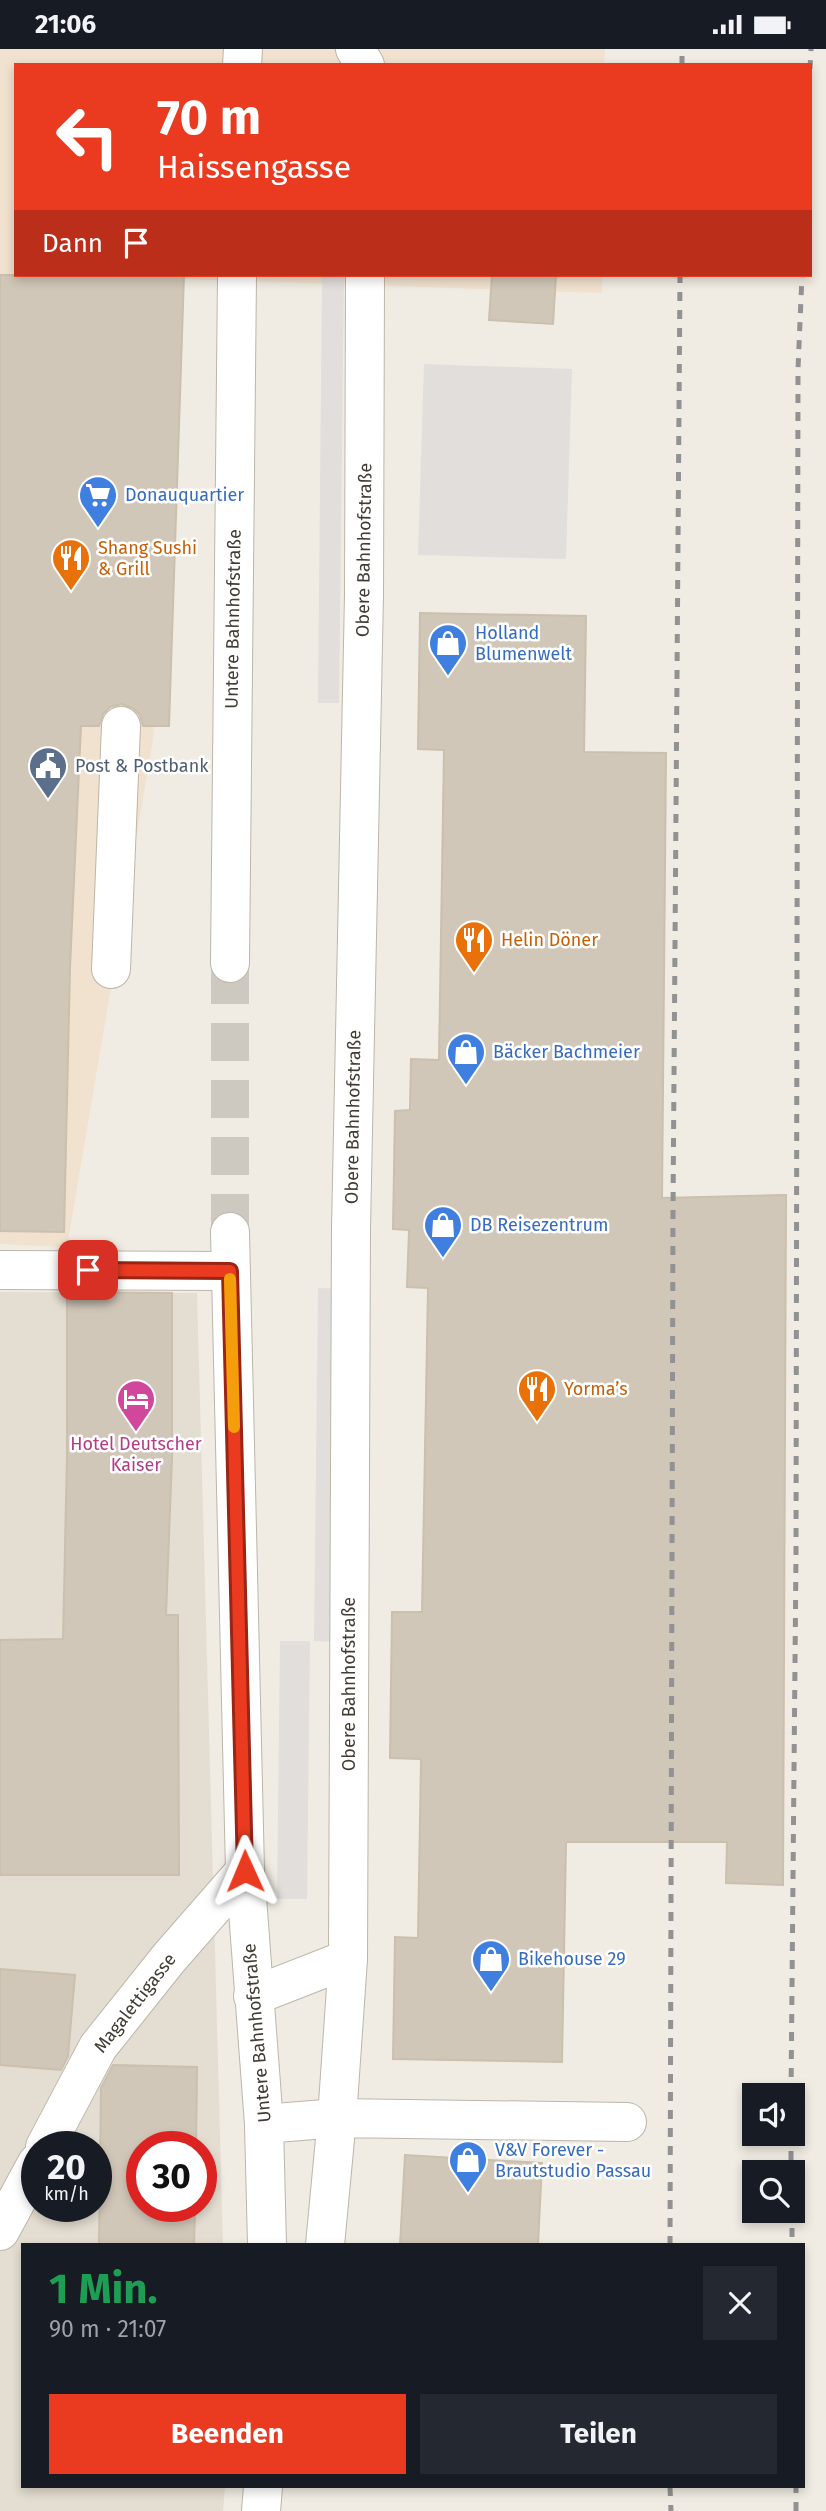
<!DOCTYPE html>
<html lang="de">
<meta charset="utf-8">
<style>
:root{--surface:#171b24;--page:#242831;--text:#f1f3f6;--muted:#9ea1a6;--accent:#ea3a20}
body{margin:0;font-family:"Fira Sans",sans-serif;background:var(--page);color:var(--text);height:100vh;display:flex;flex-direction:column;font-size:26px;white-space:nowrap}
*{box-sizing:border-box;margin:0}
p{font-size:23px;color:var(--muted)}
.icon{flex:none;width:38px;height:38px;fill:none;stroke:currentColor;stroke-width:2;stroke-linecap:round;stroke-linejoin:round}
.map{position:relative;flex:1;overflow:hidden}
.side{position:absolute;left:21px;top:2194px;width:784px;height:245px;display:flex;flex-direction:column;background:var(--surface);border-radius:0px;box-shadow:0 4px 10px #0003}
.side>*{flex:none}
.banner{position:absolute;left:14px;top:14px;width:798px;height:214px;border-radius:0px;box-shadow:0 4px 10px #0003;background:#ea3a20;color:#fff;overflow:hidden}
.controls{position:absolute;left:742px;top:2034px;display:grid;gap:14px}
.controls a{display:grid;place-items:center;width:63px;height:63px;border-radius:0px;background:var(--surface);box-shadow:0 4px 10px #0003;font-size:35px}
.speed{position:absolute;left:21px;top:2082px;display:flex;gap:14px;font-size:35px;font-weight:700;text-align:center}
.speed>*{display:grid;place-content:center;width:91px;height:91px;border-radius:50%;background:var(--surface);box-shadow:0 4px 10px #0003;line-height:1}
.speed small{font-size:18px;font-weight:400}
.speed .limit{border:10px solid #d22;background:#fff;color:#111}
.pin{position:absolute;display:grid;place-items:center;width:60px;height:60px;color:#fff;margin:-30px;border-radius:14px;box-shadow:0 4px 10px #0006}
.me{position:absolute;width:77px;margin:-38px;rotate:359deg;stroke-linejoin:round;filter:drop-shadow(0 0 5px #0008)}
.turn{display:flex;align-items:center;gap:24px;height:147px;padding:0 28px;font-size:32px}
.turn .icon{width:91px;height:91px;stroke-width:2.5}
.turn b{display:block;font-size:49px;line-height:60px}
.then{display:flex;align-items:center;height:66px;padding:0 28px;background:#0003;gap:14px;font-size:26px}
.round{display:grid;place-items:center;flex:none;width:74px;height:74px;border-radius:0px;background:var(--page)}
.headline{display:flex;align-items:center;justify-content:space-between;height:119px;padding:0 28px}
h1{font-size:42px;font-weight:700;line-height:52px;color:#1e9e55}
.button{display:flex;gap:14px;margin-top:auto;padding:14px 28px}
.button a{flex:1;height:80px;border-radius:0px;background:var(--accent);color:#fff;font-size:28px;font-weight:700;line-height:80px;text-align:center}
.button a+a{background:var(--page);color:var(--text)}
.status{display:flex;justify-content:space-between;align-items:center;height:49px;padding:0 35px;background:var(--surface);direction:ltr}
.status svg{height:19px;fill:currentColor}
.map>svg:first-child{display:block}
.residential{fill:#e4ddd1;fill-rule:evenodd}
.commercial{fill:#f1e2cf}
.parking{fill:#e1dedb}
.building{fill:#d1c7b9;stroke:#cbbfad;stroke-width:2}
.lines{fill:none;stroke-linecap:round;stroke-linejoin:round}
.minor-tunnel{stroke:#cdc9c0;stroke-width:38;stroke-dasharray:38 19;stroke-linecap:butt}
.minor-casing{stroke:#bdb6a9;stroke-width:40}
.minor{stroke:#fff;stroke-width:38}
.rail{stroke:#929292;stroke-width:5;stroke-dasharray:9 9;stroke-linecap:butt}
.route-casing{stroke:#982615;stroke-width:18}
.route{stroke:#ea3a20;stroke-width:12}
.slow{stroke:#f59e0b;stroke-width:12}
.labels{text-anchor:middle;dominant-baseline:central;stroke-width:5;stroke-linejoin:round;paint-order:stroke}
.shop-label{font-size:18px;fill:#366cbe;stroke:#fff;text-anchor:start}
.food-label{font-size:18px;fill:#c56008;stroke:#fff;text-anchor:start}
.street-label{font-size:18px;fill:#413c34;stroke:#fff}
.service-label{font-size:18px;fill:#4e5e75;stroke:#fff;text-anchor:start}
.hotel-label{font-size:18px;fill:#b23c85;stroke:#fff}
</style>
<div class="status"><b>21:06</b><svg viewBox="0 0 49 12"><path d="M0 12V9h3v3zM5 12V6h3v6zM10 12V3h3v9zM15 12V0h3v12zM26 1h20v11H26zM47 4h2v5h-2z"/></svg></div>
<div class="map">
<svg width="826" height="2462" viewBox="0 0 826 2462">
<rect width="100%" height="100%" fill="#f0ece3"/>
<path class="residential" d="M 0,1243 L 197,1244 L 223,2196 L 23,2196 L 23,2438 L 225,2438 L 223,2462 L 0,2462 ZM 37,2098 L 96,2098 L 96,2158 L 37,2158 ZM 142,2098 L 201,2098 L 201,2158 L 142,2158 Z"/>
<path class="commercial" d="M 0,0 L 605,0 L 604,16 L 16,16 L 16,226 L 602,226 L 602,244 L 180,230 L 153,691 L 67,1198 L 0,1195 Z"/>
<g class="parking">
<path d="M 322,226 L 344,226 L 339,654 L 318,654 Z"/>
<path d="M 424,315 L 572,320 L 566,510 L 418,506 Z"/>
<path d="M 318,1239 L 348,1240 L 344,1593 L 314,1592 Z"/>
<path d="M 280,1592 L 310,1592 L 307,1850 L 277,1850 Z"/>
</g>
<g class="building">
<path d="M 0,226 L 184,226 L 169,677 L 143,677 L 140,666 L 133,659 L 121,655 L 110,658 L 103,665 L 99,677 L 81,677 L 70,919 L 64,1183 L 0,1182 Z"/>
<path d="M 492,226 L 556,226 L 553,275 L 489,271 Z"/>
<path d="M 420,564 L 586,567 L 584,703 L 666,704 L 662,1149 L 786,1146 L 783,1836 L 726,1834 L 727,1793 L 566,1793 L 562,2013 L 393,2010 L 395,1888 L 418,1889 L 421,1710 L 390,1709 L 392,1563 L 422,1563 L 428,1239 L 407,1238 L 409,1181 L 393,1180 L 395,1062 L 410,1061 L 411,1010 L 439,1011 L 444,701 L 418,700 Z"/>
<path d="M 67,1243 L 172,1244 L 172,1408 L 166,1566 L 178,1566 L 179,1826 L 0,1826 L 0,1591 L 63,1590 L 67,1409 Z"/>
<path d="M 0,1920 L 75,1926 L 68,2007 L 61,2021 L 0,2016 Z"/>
<path d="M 113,2016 L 197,2018 L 196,2098 L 142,2098 L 142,2158 L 195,2158 L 194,2196 L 99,2196 L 101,2039 Z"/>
<path d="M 405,2106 L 542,2114 L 538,2196 L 400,2196 Z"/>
</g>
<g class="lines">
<path class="minor-tunnel" d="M 230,1183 L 230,914"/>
<defs>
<g id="minor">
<path d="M 355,0 L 365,16"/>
<path d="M 242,16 L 243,0"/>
<path d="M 230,914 L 237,226"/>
<path d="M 111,920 L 121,677"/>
<path d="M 230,1183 L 245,1822 L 264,2075 L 267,2196"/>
<path d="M 0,1221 L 230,1222"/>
<path d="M 253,1947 L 348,1910 L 351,1180 L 364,546 L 365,226"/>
<path d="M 264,2075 L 337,2069 L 348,1910"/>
<path d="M 45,2098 L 98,1998 L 169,1909 L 245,1822"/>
<path d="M 0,2182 L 37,2114"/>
<path d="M 325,2196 L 337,2069 L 627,2073"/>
<path d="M 261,2462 L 263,2438"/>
</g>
</defs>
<use href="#minor" class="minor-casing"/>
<use href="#minor" class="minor"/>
<g class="rail">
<path d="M 682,16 L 682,0"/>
<path d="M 810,20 L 811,0"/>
<path d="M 791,2046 L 796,1506 L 798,320 L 802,226"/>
<path d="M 791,2084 L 791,2123"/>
<path d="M 792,2161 L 792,2196"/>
<path d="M 670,2196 L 673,1163 L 680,226"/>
<path d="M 670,2438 L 671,2462"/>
<path d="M 796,2462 L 796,2438"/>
</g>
</g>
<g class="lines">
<defs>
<path id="route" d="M 88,1221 L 230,1222 L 245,1822"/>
</defs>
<use href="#route" class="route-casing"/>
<use href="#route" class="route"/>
<path class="slow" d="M 230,1230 L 234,1378"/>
</g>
<defs>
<symbol id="supermarket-pin" viewBox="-11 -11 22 30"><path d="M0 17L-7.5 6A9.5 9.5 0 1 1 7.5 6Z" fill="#3f7fe0" stroke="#fff"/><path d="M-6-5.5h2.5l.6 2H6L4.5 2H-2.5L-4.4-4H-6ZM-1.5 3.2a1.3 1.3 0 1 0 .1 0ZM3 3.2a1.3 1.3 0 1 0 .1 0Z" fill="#fff"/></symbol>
<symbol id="restaurant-pin" viewBox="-11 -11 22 30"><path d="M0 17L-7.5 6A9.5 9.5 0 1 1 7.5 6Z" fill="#e8710a" stroke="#fff"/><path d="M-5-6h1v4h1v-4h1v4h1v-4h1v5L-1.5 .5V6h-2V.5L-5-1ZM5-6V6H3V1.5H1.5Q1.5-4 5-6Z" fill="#fff"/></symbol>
<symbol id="shop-pin" viewBox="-11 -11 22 30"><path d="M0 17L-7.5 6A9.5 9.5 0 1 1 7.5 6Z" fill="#3f7fe0" stroke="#fff"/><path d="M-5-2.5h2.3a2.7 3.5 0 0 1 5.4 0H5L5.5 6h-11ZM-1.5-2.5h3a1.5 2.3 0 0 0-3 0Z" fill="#fff"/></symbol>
<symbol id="civic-pin" viewBox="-11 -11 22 30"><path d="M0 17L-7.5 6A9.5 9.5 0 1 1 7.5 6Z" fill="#5c6f8a" stroke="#fff"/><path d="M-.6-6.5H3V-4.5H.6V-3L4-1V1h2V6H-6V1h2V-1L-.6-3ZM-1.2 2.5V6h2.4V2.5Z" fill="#fff"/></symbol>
<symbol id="hotel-pin" viewBox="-11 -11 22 30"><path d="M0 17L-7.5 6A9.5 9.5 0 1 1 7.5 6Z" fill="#d1479c" stroke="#fff"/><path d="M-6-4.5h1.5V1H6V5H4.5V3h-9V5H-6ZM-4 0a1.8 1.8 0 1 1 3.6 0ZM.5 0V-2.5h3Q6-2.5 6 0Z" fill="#fff"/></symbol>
</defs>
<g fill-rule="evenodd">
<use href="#supermarket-pin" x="76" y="424" width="44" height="60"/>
<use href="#restaurant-pin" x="49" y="487" width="44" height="60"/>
<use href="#shop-pin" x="426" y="572" width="44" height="60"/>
<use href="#civic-pin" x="26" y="695" width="44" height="60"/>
<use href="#restaurant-pin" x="452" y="869" width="44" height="60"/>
<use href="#shop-pin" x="444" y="981" width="44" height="60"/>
<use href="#shop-pin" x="421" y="1154" width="44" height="60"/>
<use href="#restaurant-pin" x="515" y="1318" width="44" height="60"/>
<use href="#hotel-pin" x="114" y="1328" width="44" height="60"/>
<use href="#shop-pin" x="469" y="1888" width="44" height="60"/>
<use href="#shop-pin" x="446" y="2089" width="44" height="60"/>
</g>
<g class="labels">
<g class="shop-label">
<text x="125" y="446">Donauquartier</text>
<text x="475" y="584">Holland<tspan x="475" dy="21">Blumenwelt</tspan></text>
<text x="493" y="1003">Bäcker Bachmeier</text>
<text x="470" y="1176">DB Reisezentrum</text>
<text x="518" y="1910">Bikehouse 29</text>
<text x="495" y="2101">V&amp;V Forever -<tspan x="495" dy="21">Brautstudio Passau</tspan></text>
</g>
<g class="food-label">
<text x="98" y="499">Shang Sushi<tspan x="98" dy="21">&amp; Grill</tspan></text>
<text x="501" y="891">Helin Döner</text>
<text x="564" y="1340">Yorma’s</text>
</g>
<g class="street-label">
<text transform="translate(364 501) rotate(-89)">Obere Bahnhofstraße</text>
<text transform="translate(233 570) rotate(-89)">Untere Bahnhofstraße</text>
<text transform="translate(353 1068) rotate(-89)">Obere Bahnhofstraße</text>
<text transform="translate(349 1635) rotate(-90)">Obere Bahnhofstraße</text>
<text transform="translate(135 1954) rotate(-52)">Magalettigasse</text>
<text transform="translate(257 1984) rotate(-95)">Untere Bahnhofstraße</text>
</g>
<g class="service-label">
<text x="75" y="717">Post &amp; Postbank</text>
</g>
<g class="hotel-label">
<text x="136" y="1395">Hotel Deutscher<tspan x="136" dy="21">Kaiser</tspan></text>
</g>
</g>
</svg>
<div class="controls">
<a><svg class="icon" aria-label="sound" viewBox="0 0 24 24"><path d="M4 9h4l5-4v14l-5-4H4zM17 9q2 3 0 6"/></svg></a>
<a><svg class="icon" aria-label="search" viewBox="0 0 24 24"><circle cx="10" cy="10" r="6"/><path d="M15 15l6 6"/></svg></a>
</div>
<div class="speed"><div>20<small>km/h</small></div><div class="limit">30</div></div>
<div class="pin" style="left:88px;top:1221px;background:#d93025"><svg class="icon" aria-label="arrive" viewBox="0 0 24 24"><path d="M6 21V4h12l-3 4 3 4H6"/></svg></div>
<svg class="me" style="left:245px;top:1822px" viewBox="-20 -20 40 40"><path d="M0-17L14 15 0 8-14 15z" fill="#ea3a20" stroke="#fff" stroke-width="4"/></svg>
<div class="banner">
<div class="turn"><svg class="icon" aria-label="left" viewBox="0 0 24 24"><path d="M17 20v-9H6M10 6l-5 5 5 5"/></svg><div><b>70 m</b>Haissengasse</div></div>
<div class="then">Dann<svg class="icon" aria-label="arrive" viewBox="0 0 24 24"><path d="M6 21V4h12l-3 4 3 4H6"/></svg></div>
</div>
<section class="side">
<div class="headline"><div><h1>1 Min.</h1><p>90 m · 21:07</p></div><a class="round"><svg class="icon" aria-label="close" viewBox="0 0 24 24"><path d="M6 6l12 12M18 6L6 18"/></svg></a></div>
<div class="button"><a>Beenden</a><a>Teilen</a></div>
</section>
</div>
